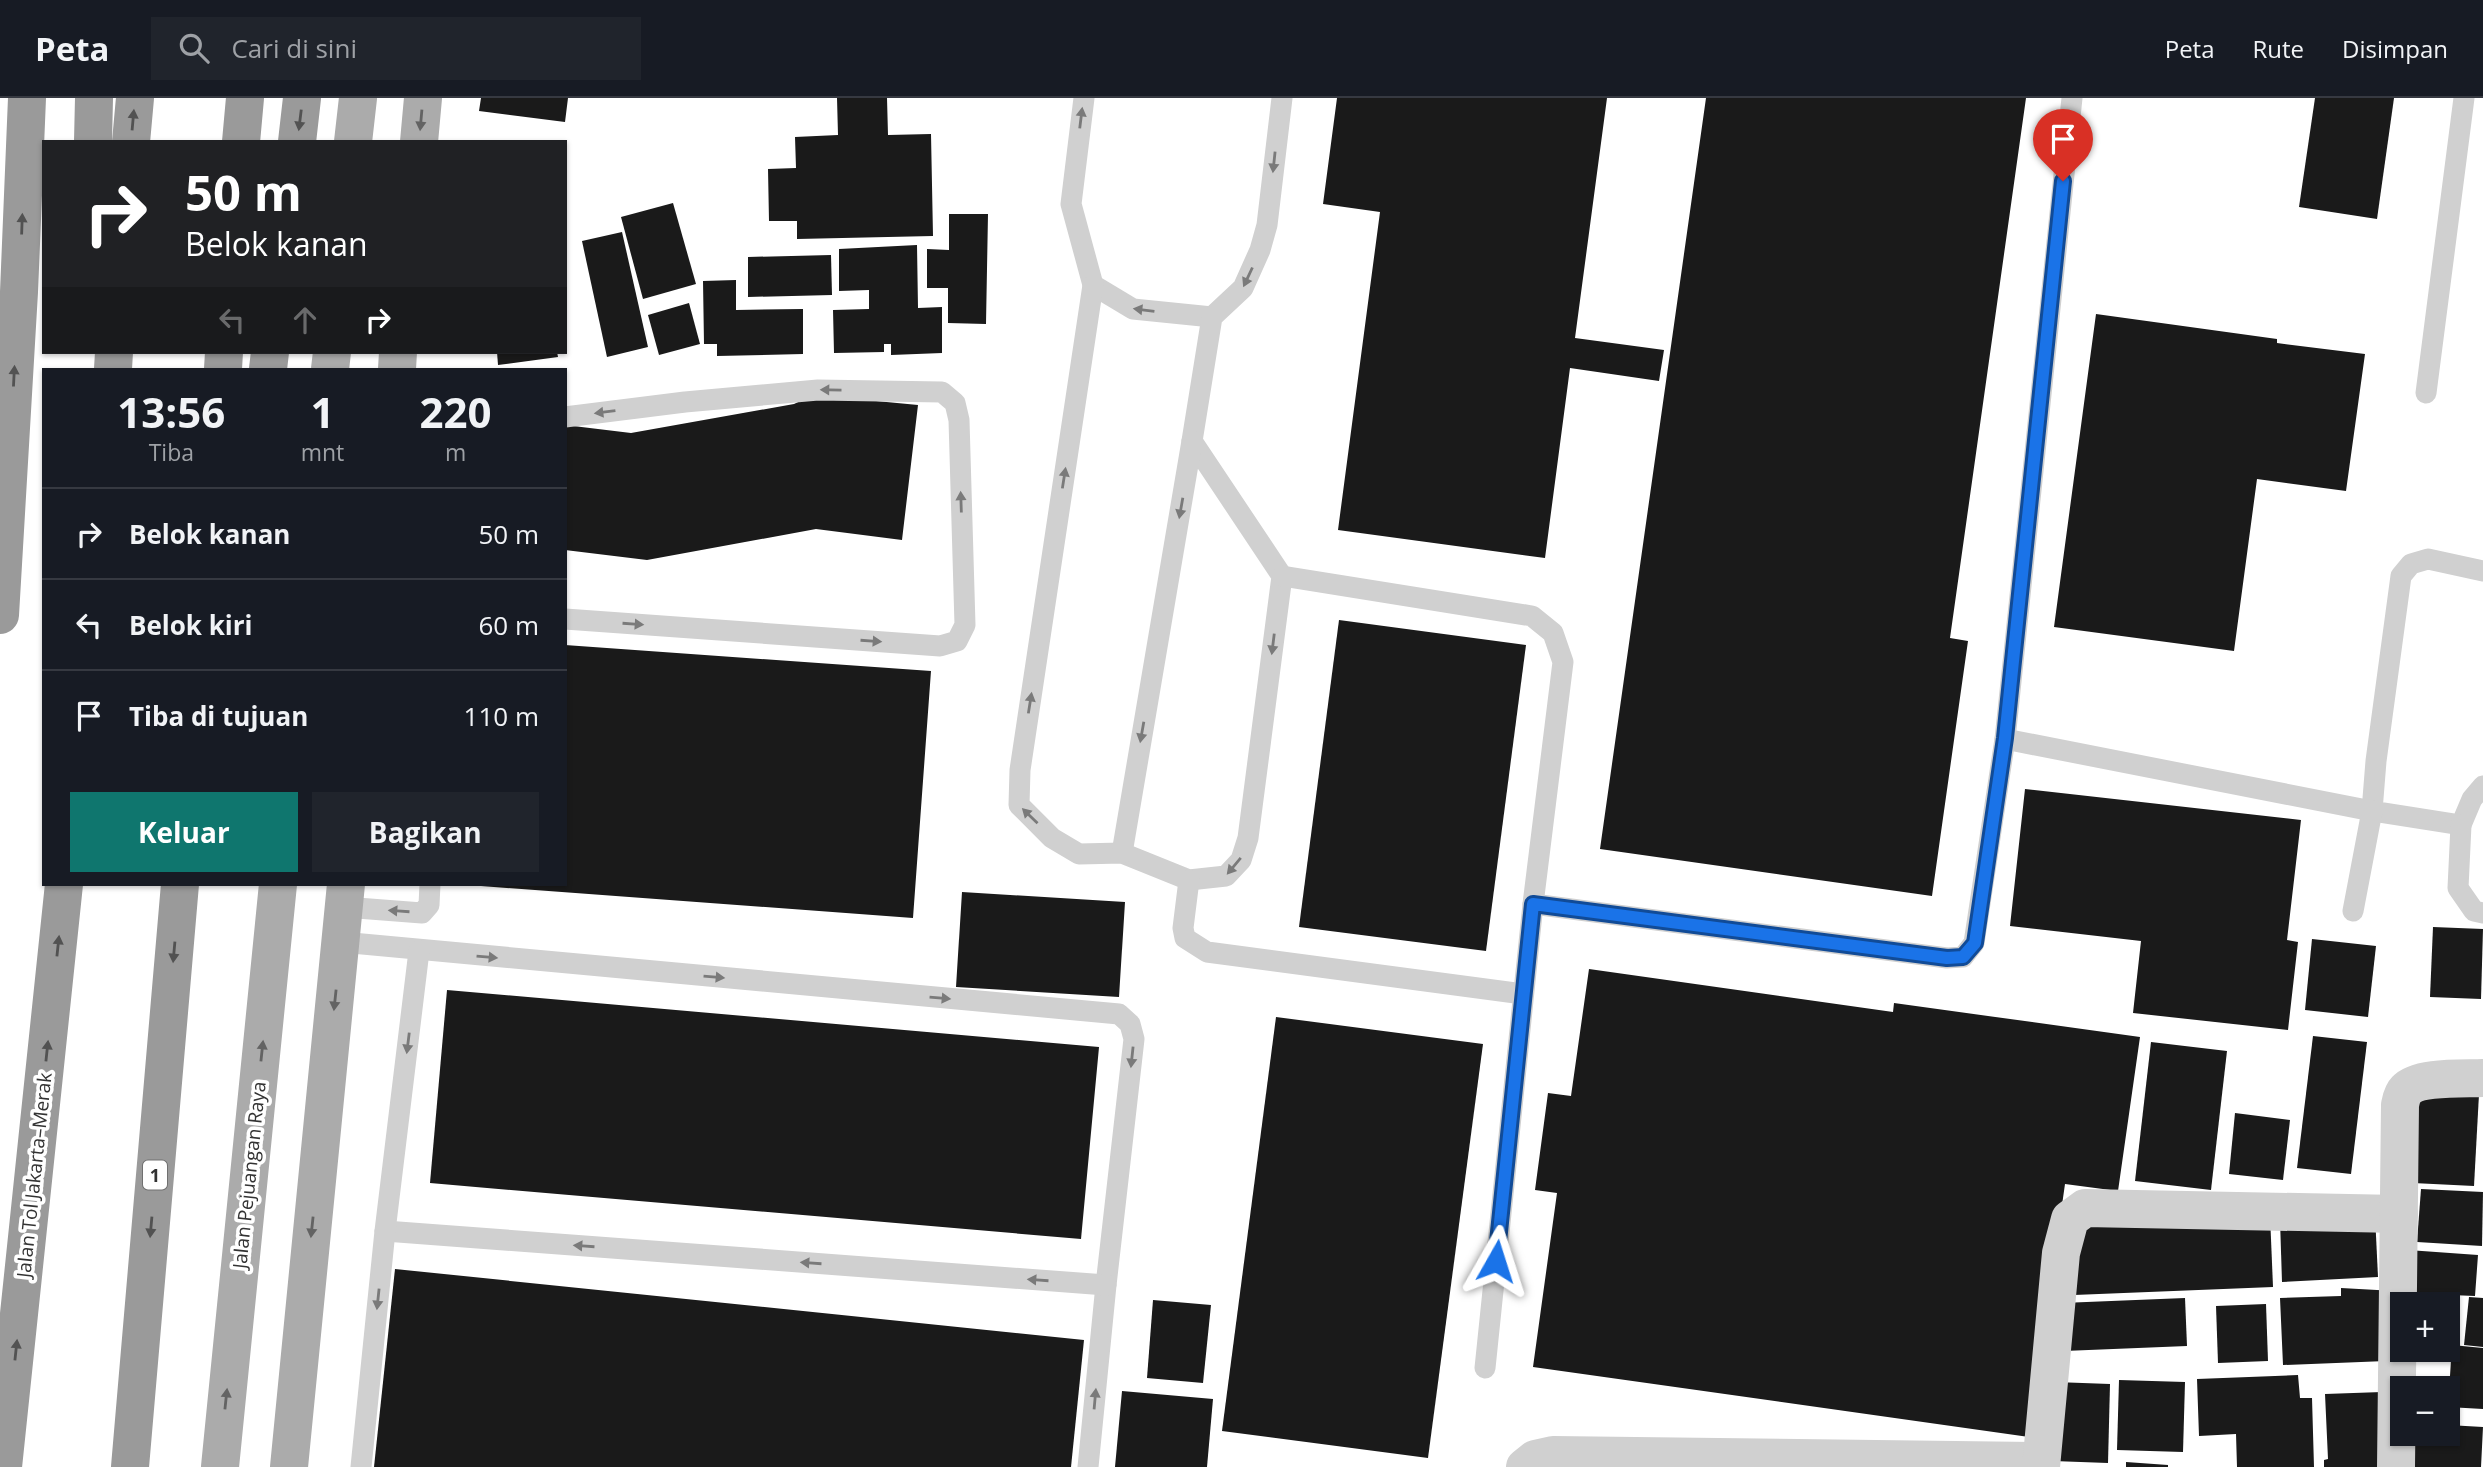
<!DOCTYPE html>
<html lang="id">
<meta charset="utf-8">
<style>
:root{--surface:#171b24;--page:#20242c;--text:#f1f3f6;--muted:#9ea1a6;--line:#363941;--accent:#0f766e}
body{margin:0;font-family:"Open Sans",sans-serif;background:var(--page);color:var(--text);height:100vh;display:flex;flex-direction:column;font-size:26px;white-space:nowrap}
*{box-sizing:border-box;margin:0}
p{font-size:23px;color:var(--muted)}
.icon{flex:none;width:38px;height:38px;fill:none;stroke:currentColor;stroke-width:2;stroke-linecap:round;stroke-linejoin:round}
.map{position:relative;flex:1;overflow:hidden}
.drawer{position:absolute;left:42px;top:270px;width:525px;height:518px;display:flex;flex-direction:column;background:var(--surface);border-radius:0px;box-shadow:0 2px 5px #0004}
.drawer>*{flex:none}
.banner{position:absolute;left:42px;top:42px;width:525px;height:214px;border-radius:0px;box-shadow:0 2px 5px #0004;background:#202124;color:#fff;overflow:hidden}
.tools{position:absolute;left:2390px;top:1194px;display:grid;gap:14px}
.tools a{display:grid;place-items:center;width:70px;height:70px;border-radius:0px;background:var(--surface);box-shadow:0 2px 5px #0004;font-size:35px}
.pin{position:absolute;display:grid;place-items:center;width:60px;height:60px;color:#fff;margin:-72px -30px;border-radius:50% 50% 50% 0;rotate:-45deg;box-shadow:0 0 7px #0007}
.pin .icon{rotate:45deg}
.me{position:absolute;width:77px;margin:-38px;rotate:6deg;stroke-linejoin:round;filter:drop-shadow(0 0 5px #0008)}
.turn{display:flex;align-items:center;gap:24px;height:147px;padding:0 28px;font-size:32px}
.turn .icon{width:91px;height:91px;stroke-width:2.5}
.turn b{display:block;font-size:49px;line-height:60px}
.lanes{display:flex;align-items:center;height:66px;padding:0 28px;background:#0003;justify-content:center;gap:35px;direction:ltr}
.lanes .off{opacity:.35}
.eta{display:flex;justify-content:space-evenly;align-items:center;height:119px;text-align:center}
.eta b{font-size:42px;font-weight:700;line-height:49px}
.action{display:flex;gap:14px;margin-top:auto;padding:14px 28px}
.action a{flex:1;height:80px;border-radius:0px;background:var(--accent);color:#fff;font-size:28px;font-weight:700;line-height:80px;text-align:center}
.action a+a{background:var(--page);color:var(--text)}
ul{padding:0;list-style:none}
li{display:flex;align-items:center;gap:21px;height:91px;padding:0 28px;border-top:2px solid var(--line)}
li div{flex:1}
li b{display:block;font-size:26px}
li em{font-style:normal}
header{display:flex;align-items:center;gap:42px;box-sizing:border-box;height:98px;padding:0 35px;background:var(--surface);border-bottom:2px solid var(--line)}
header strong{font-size:33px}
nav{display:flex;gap:38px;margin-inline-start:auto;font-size:24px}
.search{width:490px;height:63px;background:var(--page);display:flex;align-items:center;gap:18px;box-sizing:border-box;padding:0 24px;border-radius:0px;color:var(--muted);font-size:26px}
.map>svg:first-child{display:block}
.building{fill:#1a1a1a}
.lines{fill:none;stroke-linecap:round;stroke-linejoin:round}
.service{stroke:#d0d0d0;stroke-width:21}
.minor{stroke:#d0d0d0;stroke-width:38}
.primary{stroke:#ababab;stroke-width:38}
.motorway{stroke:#9a9a9a;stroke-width:38}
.oneway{fill:#7a7a7a}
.oneway2{fill:#525252}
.oneway3{fill:#636363}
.route-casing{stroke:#114b97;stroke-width:18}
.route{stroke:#1a73e8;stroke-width:12}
.labels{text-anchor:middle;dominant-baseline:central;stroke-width:7;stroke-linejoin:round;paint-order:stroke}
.shield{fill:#fff;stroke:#707070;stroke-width:2}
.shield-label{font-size:18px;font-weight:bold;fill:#333}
.street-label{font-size:19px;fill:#333;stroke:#fff}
</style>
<header>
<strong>Peta</strong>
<div class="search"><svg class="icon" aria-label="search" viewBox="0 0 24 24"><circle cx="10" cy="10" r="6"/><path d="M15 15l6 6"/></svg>Cari di sini</div>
<nav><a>Peta</a><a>Rute</a><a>Disimpan</a></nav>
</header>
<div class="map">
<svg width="2483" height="1369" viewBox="0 0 2483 1369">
<rect width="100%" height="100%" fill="#fff"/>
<g class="building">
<path d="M 481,0 L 568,0 L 565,24 L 479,13 Z"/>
<path d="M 837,0 L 887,0 L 888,37 L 931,36 L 933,138 L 797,141 L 797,123 L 769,123 L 768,71 L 796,70 L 795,39 L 838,37 Z"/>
<path d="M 1337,0 L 1607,0 L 1575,240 L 1664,252 L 1659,283 L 1570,270 L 1545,460 L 1338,432 L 1380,114 L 1323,106 Z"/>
<path d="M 1706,0 L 2026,0 L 1950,540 L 1968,543 L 1932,798 L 1600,751 Z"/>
<path d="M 2315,0 L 2394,0 L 2377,121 L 2299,109 Z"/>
<path d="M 673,105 L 696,186 L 643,201 L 621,119 Z"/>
<path d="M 949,116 L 988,116 L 986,226 L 948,225 L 948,190 L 927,190 L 927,151 L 949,152 Z"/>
<path d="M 622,134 L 648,249 L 607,259 L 582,143 Z"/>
<path d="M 917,147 L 918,210 L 942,209 L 942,255 L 891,257 L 891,246 L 884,246 L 884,254 L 834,255 L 833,212 L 869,211 L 869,192 L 839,193 L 839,151 Z"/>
<path d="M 831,157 L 832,197 L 748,199 L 748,159 Z"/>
<path d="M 736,182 L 736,212 L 803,211 L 803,256 L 717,258 L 717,246 L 704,246 L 703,183 Z"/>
<path d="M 689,205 L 700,246 L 659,257 L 648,217 Z"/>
<path d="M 2096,216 L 2277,241 L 2277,245 L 2365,256 L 2346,393 L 2257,381 L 2234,553 L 2054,529 Z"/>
<path d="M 497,254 L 557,254 L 558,259 L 498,267 Z"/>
<path d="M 813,297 L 918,307 L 902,442 L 816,431 L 647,462 L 565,452 L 565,327 L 631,335 L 794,306 Z"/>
<path d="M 1339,522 L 1526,547 L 1486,853 L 1299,829 Z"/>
<path d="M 565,547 L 931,573 L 913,820 L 481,788 L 481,786 L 565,786 Z"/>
<path d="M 2025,691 L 2301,722 L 2287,842 L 2298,844 L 2288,932 L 2133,915 L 2141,843 L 2010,828 Z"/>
<path d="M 962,794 L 1125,804 L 1119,899 L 956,889 Z"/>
<path d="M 2433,829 L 2483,831 L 2481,901 L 2430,899 Z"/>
<path d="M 2312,841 L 2376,848 L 2368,919 L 2305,912 Z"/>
<path d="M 1589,871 L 1893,914 L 1894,905 L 2140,939 L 2118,1093 L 2065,1086 L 2029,1339 L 1533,1269 L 1557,1095 L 1535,1092 L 1548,995 L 1571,998 Z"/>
<path d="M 447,892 L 1099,949 L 1081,1141 L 430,1085 Z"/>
<path d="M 1276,919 L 1483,946 L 1428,1360 L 1222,1333 Z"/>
<path d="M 2313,938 L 2367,944 L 2351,1076 L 2297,1070 Z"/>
<path d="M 2151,944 L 2227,953 L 2211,1092 L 2135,1083 Z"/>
<path d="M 2419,993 L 2479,996 L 2474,1088 L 2413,1085 Z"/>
<path d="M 2235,1015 L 2290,1022 L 2283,1082 L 2229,1076 Z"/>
<path d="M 2421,1091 L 2483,1094 L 2482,1148 L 2417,1144 Z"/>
<path d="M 2270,1117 L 2273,1189 L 2074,1197 L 2072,1125 Z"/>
<path d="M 2375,1117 L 2378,1179 L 2282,1184 L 2280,1122 Z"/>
<path d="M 2408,1152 L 2478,1157 L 2475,1198 L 2451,1197 L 2450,1214 L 2448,1214 L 2448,1206 L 2413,1206 Z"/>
<path d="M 395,1171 L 1084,1242 L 1071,1369 L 374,1369 Z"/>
<path d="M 2341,1190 L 2395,1193 L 2386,1263 L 2283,1267 L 2280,1200 L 2341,1198 Z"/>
<path d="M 2469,1199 L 2483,1200 L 2483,1249 L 2464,1247 Z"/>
<path d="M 2185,1200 L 2187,1248 L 2064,1253 L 2062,1205 Z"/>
<path d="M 1153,1202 L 1211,1207 L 1203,1285 L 1147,1280 Z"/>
<path d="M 2266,1206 L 2268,1263 L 2218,1265 L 2216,1208 Z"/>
<path d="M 2452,1247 L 2483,1250 L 2483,1311 L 2448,1309 Z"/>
<path d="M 2298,1277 L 2300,1300 L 2312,1300 L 2314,1369 L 2237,1369 L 2236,1336 L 2199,1338 L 2197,1281 Z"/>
<path d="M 2119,1282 L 2185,1284 L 2183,1354 L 2117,1352 Z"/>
<path d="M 2055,1284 L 2110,1286 L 2108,1365 L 2053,1363 Z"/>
<path d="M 1122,1293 L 1213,1301 L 1207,1369 L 1115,1369 Z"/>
<path d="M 2382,1294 L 2385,1369 L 2324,1369 L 2324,1362 L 2328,1361 L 2325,1296 Z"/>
<path d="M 2448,1327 L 2483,1329 L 2481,1369 L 2414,1369 L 2415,1335 L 2448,1335 Z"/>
<path d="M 2126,1364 L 2168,1367 L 2168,1369 L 2126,1369 Z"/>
</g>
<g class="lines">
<g class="service">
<path d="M 1084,0 L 1071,106 L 1093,187 L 1133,211 L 1212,219"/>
<path d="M 1093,187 L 1020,672 L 1019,707 L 1052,740 L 1079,756 L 1122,755 L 1189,782 L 1226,778 L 1241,762 L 1248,740 L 1282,478 L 1192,343 L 1212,219 L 1243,190 L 1260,152 L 1267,127 L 1282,0"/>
<path d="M 2426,295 L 2464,0"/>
<path d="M 565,319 L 685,304 L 818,292 L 942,294 L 955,305 L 959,322 L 965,527 L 957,543 L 940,548 L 565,521"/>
<path d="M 2483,473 L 2428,461 L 2411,466 L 2401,478 L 2376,663 L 2372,713 L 2461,727 L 2472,701 L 2483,688"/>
<path d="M 1282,478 L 1532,518 L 1553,535 L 1563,564 L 1533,806 L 1485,1270"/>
<path d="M 2005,641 L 2372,713 L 2353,813"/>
<path d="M 2461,727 L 2458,790 L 2474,813 L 2483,815"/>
<path d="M 1122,755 L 1192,343"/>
<path d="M 1189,782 L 1183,830 L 1185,840 L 1207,854 L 1523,896"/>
<path d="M 1533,806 L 1947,860 L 1963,859 L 1974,845 L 2005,641 L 2072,0"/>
<path d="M 344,809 L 422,815 L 429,807 L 430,786"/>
<path d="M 341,844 L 1119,916 L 1130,926 L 1134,941 L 1106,1187 L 1088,1369"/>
<path d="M 385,1133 L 1106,1187"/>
<path d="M 361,1369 L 385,1133 L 419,853"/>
</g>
<g class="minor">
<path d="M 1525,1369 L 1535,1361 L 1553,1357 L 2041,1363"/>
<path d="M 2041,1369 L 2061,1155 L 2070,1121 L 2085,1110 L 2399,1116"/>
<path d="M 2396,1369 L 2400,1007 C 2401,1002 2402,996 2406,992 C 2418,978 2465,981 2483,980"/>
</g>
<g class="primary">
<path d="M 353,44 L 358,0"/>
<path d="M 419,44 L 423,0"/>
<path d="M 330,271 L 332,254"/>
<path d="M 397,271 L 398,254"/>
<path d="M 220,1369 L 278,786"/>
<path d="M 289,1369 L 346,786"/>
</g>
<g class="motorway">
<path d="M 93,44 L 94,0"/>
<path d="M 131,44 L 135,0"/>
<path d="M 241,44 L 245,0"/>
<path d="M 297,44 L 302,0"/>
<path d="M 113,271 L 114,254"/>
<path d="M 223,271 L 224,254"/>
<path d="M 268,271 L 270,254"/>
<path d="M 0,517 L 19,194 L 27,0"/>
<path d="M 3,1369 L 64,786"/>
<path d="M 130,1369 L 180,786"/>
</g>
</g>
<defs><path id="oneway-solid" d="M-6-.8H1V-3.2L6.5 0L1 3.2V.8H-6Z" transform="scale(1.75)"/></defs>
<g class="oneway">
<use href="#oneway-solid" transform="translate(1081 20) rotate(-83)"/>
<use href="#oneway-solid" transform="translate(1274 64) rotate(96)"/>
<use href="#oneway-solid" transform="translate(1248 179) rotate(115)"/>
<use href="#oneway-solid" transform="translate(1144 212) rotate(-173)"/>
<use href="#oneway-solid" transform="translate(831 292) rotate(-179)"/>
<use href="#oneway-solid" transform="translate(605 314) rotate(173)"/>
<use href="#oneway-solid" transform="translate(1064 380) rotate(-81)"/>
<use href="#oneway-solid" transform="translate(961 404) rotate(-92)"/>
<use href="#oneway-solid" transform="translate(1181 410) rotate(100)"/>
<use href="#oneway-solid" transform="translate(633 526) rotate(4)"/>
<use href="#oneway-solid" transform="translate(871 543) rotate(4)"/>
<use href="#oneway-solid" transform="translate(1273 546) rotate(97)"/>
<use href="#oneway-solid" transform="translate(1030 605) rotate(-81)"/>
<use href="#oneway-solid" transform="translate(1142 634) rotate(100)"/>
<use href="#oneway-solid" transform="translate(1030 718) rotate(-136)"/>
<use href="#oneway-solid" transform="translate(1234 768) rotate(130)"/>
<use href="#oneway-solid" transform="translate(399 813) rotate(-176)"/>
<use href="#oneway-solid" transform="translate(487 859) rotate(5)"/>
<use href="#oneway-solid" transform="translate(714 879) rotate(5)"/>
<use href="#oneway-solid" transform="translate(940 900) rotate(5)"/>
<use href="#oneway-solid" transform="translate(408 945) rotate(97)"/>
<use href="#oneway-solid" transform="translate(1132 959) rotate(96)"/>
<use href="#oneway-solid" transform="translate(584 1148) rotate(-176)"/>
<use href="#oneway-solid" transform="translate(811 1165) rotate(-176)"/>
<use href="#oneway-solid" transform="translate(1038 1182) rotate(-176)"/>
<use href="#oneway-solid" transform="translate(378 1201) rotate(96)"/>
<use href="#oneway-solid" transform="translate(1095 1301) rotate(-85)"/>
</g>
<g class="oneway2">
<use href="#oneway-solid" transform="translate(133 22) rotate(-85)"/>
<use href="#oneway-solid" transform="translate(300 22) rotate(97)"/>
<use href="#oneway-solid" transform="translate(22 126) rotate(-88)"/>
<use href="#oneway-solid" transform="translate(14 278) rotate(-87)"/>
<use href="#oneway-solid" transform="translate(58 848) rotate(-84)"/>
<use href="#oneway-solid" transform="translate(174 854) rotate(95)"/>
<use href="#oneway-solid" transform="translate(47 953) rotate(-84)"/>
<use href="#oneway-solid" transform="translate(151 1129) rotate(95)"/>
<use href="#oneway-solid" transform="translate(16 1252) rotate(-84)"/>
</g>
<g class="oneway3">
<use href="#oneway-solid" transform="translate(421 22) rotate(95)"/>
<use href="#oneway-solid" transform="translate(335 902) rotate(96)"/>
<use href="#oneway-solid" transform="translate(262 953) rotate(-84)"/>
<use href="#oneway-solid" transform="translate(312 1129) rotate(96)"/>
<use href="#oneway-solid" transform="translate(226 1301) rotate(-84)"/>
</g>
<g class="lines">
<defs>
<path id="route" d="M 1496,1163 L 1533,806 L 1947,860 L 1963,859 L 1975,845 L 2005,640 L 2063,83"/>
</defs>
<use href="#route" class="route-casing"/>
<use href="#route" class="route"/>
</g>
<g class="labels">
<rect class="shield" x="143" y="1062.5" width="24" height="29" rx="5"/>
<g class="shield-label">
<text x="155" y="1077">1</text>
</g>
<g class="street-label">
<text transform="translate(34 1077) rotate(-84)">Jalan Tol Jakarta–Merak</text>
<text transform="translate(249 1077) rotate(-84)">Jalan Pejuangan Raya</text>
</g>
</g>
</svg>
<div class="tools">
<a>+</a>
<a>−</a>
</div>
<div class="pin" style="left:2063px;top:83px;background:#d93025"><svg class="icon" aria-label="arrive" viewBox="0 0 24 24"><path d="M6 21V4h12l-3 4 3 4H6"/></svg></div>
<svg class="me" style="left:1496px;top:1163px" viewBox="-20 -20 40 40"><path d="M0-17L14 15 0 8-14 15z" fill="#1a73e8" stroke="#fff" stroke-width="4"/></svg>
<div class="banner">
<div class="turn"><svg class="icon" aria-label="right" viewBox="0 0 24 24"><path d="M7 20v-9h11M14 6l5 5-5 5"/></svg><div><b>50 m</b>Belok kanan</div></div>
<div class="lanes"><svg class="icon off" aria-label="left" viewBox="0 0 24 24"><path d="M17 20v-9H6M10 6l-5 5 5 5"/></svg><svg class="icon off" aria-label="ahead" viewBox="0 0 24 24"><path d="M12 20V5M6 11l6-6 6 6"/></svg><svg class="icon" aria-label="right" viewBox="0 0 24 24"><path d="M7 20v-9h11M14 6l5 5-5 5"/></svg></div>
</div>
<section class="drawer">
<div class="eta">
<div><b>13:56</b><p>Tiba</p></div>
<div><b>1</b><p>mnt</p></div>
<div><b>220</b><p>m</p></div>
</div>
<ul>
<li><svg class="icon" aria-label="right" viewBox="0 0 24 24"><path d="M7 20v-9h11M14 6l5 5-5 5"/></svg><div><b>Belok kanan</b></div><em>50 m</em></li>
<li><svg class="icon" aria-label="left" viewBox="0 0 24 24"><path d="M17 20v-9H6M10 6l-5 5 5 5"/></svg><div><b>Belok kiri</b></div><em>60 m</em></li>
<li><svg class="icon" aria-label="arrive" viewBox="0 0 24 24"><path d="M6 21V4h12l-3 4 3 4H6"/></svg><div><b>Tiba di tujuan</b></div><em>110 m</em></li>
</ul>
<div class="action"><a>Keluar</a><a>Bagikan</a></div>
</section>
</div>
